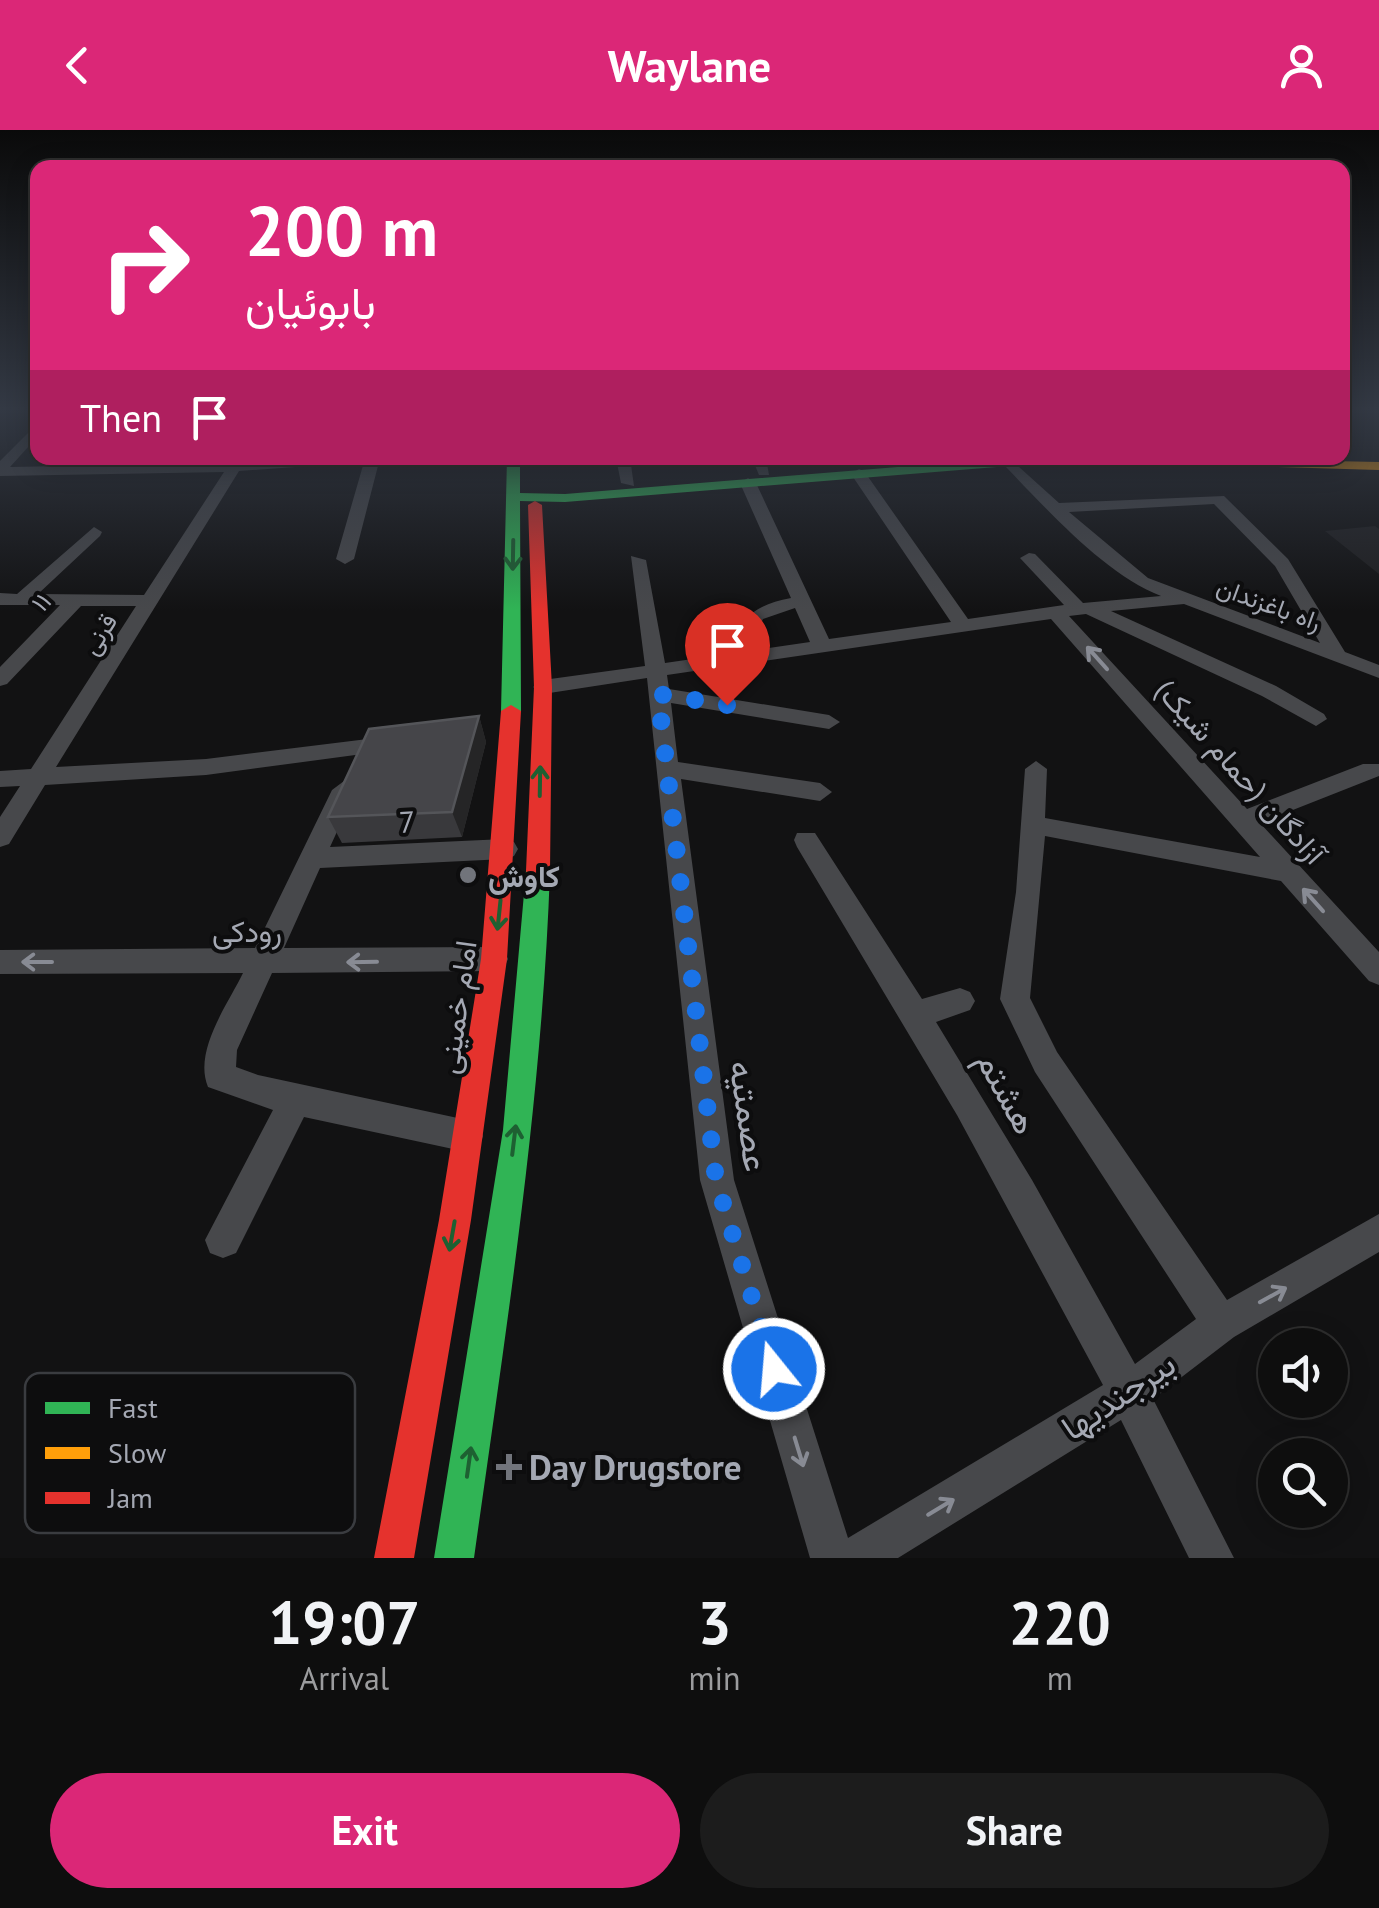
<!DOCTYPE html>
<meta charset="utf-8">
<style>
:root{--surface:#0e0e0e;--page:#1c1c1c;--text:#f1f3f6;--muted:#9b9c9e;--line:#2e2e2e;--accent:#db2777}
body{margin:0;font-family:"PT Sans",Vazirmatn,sans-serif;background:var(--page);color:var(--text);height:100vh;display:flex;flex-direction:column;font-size:38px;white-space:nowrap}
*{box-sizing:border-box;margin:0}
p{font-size:32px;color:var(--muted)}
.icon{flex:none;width:55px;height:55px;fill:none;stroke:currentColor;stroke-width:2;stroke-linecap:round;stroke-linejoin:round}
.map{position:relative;height:1428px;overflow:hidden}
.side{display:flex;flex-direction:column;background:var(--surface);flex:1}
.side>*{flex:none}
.guide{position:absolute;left:30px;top:30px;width:1320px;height:305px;border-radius:20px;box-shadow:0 5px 25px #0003,0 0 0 2px var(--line);background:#db2777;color:#fff;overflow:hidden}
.buttons{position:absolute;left:1258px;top:1198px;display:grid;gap:20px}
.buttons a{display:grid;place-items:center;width:90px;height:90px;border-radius:50%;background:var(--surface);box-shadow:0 5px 25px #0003,0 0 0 2px var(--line);font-size:50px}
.pin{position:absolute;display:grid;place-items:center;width:85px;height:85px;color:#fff;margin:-102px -42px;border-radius:50% 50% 50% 0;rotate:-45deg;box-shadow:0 0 10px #0007}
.pin .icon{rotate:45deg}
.me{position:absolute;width:110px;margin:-55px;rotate:343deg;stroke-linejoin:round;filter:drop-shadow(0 0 8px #0008)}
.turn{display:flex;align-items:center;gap:35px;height:210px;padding:0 50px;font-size:45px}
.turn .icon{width:130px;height:130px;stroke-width:2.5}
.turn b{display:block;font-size:70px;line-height:85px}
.then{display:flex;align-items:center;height:95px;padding:0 50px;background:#0003;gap:20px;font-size:38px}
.eta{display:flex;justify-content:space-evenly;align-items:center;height:170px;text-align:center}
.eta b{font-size:60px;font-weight:600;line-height:70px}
.action{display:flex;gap:20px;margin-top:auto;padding:20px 50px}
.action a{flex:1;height:115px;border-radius:60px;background:var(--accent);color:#fff;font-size:40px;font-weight:600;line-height:115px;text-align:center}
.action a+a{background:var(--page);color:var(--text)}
header{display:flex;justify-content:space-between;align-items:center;height:130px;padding:0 50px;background:var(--accent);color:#fff;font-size:45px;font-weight:600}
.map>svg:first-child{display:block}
.built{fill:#1f1f21}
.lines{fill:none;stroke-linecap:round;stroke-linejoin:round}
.street{fill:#47484b;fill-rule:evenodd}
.fast{fill:#30b455;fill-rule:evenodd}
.slow{fill:#ff9f0a;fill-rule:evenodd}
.jam{fill:#e5322d;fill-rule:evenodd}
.wall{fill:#39393c}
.shaded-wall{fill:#252526}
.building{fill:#454549;stroke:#545559;stroke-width:2.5}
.oneway{stroke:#1e6032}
.oneway2{stroke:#888b94}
.route{stroke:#1a73e8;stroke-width:18;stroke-dasharray:0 32.4}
.poi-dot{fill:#71747b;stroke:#0d0d0e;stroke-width:4}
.labels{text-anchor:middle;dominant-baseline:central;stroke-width:8;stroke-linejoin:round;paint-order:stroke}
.far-street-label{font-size:25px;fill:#a4a8b3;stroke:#0d0d0e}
.street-label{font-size:30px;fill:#a4a8b3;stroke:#0d0d0e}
.poi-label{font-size:30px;font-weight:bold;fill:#a4a8b3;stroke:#0d0d0e;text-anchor:start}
.near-street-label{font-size:35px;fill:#a4a8b3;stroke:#0d0d0e}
.near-poi-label{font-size:35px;font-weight:bold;fill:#a4a8b3;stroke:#0d0d0e;text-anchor:start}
.key{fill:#0d0d0e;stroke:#3a3c40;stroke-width:2.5}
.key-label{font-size:28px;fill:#a4a8b3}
</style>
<header><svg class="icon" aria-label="back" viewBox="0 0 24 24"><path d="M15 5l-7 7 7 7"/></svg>Waylane<svg class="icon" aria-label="person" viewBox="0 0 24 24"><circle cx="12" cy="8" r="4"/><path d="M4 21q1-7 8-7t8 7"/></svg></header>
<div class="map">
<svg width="1379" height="1428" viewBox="0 0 1379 1428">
<rect width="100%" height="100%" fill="#121213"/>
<path class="built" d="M 1375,396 L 1379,399 L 1379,444 L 1325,401 Z"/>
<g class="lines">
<g class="street">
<path d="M 38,293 L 38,306 L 10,337 L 230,333 L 233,328 L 247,328 L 245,332 L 380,328 L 354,429 L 345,434 L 336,429 L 364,332 L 239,341 L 56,637 L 206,629 L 392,606 L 403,614 L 400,619 L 206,645 L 45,655 L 9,714 L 0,717 L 0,687 L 20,656 L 0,657 L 0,641 L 31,639 L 136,476 L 81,476 L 7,554 L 0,556 L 0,537 L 60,475 L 0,475 L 0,463 L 17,464 L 94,397 L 102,402 L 100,406 L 38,464 L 144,465 L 224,342 L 0,346 L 0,331 Z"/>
<path d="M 616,328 L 630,328 L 634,356 L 621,353 Z"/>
<path d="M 752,328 L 766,328 L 769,345 L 759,345 Z"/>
<path d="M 903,328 L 918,328 L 919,330 L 912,334 Z"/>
<path d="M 1009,328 L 1059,373 L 1224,366 L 1288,429 L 1345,522 L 1379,535 L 1379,548 L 1184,474 L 1111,481 L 1276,556 L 1324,584 L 1327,589 L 1316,596 L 1262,566 L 1086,484 L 1069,486 L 1247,679 L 1363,634 L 1379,634 L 1379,646 L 1260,693 L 1379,822 L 1379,855 L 1369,851 L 1281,751 L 1045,706 L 1030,868 L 1057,922 L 1227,1170 L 1379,1084 L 1379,1122 L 1234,1207 L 1153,1269 L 1234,1428 L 1189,1428 L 1121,1290 L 898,1428 L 810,1428 L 700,1050 L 647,548 L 543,564 L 533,557 L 543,550 L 645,536 L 631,426 L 646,430 L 665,533 L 727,524 C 739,488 754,475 791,468 L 740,353 L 748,348 L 756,353 L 829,509 L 951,492 L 851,344 L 859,339 L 864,341 L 968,489 L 1064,475 L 1020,428 L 1029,423 L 1035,424 L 1083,473 L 1161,466 C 1104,444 1047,379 1004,335 L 1004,329 ZM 1214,374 L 1275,436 L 1320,513 L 1148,448 L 1069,382 ZM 795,478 L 810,512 L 748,521 L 763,489 ZM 1051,489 L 1260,727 L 1045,688 L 1047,639 L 1036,631 L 1025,639 L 1016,762 L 1000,869 L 1035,942 L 1196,1189 L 1135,1234 L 1032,1050 L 936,892 L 970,880 L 975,871 L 970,862 L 960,858 L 922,869 L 815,703 L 797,703 L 794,710 L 797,717 L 957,985 L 1103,1255 L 848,1408 L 734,1050 L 681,649 L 820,671 L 832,662 L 820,653 L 678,632 L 671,573 L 829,599 L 840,592 L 829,585 L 669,559 L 667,545 Z"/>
<path d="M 344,651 L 356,660 L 330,717 L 505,709 L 514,712 L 518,719 L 514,726 L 505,729 L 320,738 L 284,818 L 494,817 L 504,820 L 508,829 L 504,838 L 494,841 L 272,843 L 237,920 L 236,937 L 258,945 L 467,990 L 479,994 L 483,1006 L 479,1018 L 467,1022 L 304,987 L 236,1123 L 223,1128 L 210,1123 L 205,1110 L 273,980 L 208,957 C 193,921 228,874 243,843 L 0,844 L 0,820 L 255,818 L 332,660 Z"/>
</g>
<g class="fast">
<path d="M 507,328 L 520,328 L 520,363 L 565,364 L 1009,328 L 1242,328 L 1249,332 L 1242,336 L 1009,336 L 565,372 L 520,371 L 521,581 L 511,587 L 501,581 Z"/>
<path d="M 538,732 L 546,734 L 550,741 C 542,972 506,1199 474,1428 L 434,1428 L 503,1000 L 526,741 L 530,734 Z"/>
</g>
<path class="slow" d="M 1237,329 L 1379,332 L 1379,340 L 1242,336 L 1237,335 Z"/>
<g class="jam">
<path d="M 535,371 L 542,375 L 552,557 L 550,741 L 546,748 L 530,748 L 526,741 L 534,557 L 528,375 Z"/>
<path d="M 511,575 L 521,581 L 507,829 L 471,1090 L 414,1428 L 374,1428 L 439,1090 L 481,829 L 501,581 Z"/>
</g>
</g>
<path class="wall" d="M 479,586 L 486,612 L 462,707 L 342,713 L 328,687 Z"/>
<path class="shaded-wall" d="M 479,586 L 486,612 L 462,707 L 452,682 Z"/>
<path class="building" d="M 479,586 L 452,682 L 328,687 L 369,599 Z"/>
<defs><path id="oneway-shaft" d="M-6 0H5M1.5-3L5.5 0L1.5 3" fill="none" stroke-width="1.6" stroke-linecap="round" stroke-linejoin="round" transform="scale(2.5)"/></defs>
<g class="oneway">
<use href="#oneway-shaft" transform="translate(513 425) rotate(91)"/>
<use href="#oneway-shaft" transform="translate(540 651) rotate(-89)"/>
<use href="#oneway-shaft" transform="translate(499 785) rotate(96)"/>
<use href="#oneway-shaft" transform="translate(514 1010) rotate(-83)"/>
<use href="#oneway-shaft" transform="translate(452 1106) rotate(100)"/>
<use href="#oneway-shaft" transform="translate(469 1332) rotate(-82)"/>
</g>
<g class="oneway2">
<use href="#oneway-shaft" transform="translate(1097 528) rotate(-132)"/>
<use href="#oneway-shaft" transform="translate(1313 770) rotate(-132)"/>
<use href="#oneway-shaft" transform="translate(37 832) rotate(-180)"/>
<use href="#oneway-shaft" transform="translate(362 832) rotate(179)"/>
<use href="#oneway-shaft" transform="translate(1273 1165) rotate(-29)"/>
<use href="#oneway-shaft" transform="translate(799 1322) rotate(73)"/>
<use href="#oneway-shaft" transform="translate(941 1377) rotate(-31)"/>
</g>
<linearGradient id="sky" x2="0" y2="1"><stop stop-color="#0a0a0a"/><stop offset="0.58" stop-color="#333944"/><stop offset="1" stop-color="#333944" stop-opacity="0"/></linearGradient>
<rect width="1379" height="481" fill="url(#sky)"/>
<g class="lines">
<path class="route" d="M 727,575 L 658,564 L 716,1050 L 774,1239"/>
</g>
<g class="poi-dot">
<circle cx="468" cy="745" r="10"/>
<path d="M504 1322h10v10h10v10h-10v10h-10v-10h-10v-10h10z"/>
</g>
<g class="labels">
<g class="far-street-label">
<text transform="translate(41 472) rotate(-48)">۱۱</text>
<text transform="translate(1269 474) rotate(20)">راه باغزندان</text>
<text transform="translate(99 504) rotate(-58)">قرنی</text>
</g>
<g class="street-label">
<text transform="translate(1241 641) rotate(48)">آزادگان (حمام شیک)</text>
<text transform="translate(407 691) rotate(-3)">7</text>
<text x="247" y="800">رودکی</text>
<text transform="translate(456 877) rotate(-82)">امام خمینی</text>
</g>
<g class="poi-label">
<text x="488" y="745">کاوش</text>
</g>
<g class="near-street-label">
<text transform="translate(1008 962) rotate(61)">هشتم</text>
<text transform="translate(750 986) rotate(82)">عصمتیه</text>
<text transform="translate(1118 1265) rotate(-34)">بیرجندیها</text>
</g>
<g class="near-poi-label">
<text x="529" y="1337">Day Drugstore</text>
</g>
</g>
<rect x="25" y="1243" width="330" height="160" rx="15" class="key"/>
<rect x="45" y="1272" width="45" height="12" fill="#30b455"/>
<rect x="45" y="1317" width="45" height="12" fill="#ff9f0a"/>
<rect x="45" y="1362" width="45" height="12" fill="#e5322d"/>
<g class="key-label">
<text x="108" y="1288">Fast</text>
<text x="108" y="1333">Slow</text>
<text x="108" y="1378">Jam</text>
</g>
</svg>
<div class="buttons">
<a><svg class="icon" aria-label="sound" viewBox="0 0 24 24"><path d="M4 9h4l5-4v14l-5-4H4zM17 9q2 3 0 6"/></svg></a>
<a><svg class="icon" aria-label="search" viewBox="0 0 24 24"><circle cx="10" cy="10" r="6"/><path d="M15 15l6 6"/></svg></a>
</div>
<div class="pin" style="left:727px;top:575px;background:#d93025"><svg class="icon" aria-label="arrive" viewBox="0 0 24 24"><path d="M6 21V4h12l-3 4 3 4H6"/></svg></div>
<svg class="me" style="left:774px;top:1239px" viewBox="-20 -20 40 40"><circle r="17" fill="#1a73e8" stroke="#fff" stroke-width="3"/><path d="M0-11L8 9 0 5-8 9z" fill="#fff"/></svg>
<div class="guide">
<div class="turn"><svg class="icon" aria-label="right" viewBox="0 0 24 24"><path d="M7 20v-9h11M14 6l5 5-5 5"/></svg><div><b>200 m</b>بابوئیان</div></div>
<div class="then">Then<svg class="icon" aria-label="arrive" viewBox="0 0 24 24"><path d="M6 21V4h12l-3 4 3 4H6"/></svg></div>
</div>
</div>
<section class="side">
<div class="eta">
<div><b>19:07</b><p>Arrival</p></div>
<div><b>3</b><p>min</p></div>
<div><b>220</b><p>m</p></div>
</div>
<div class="action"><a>Exit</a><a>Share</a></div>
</section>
